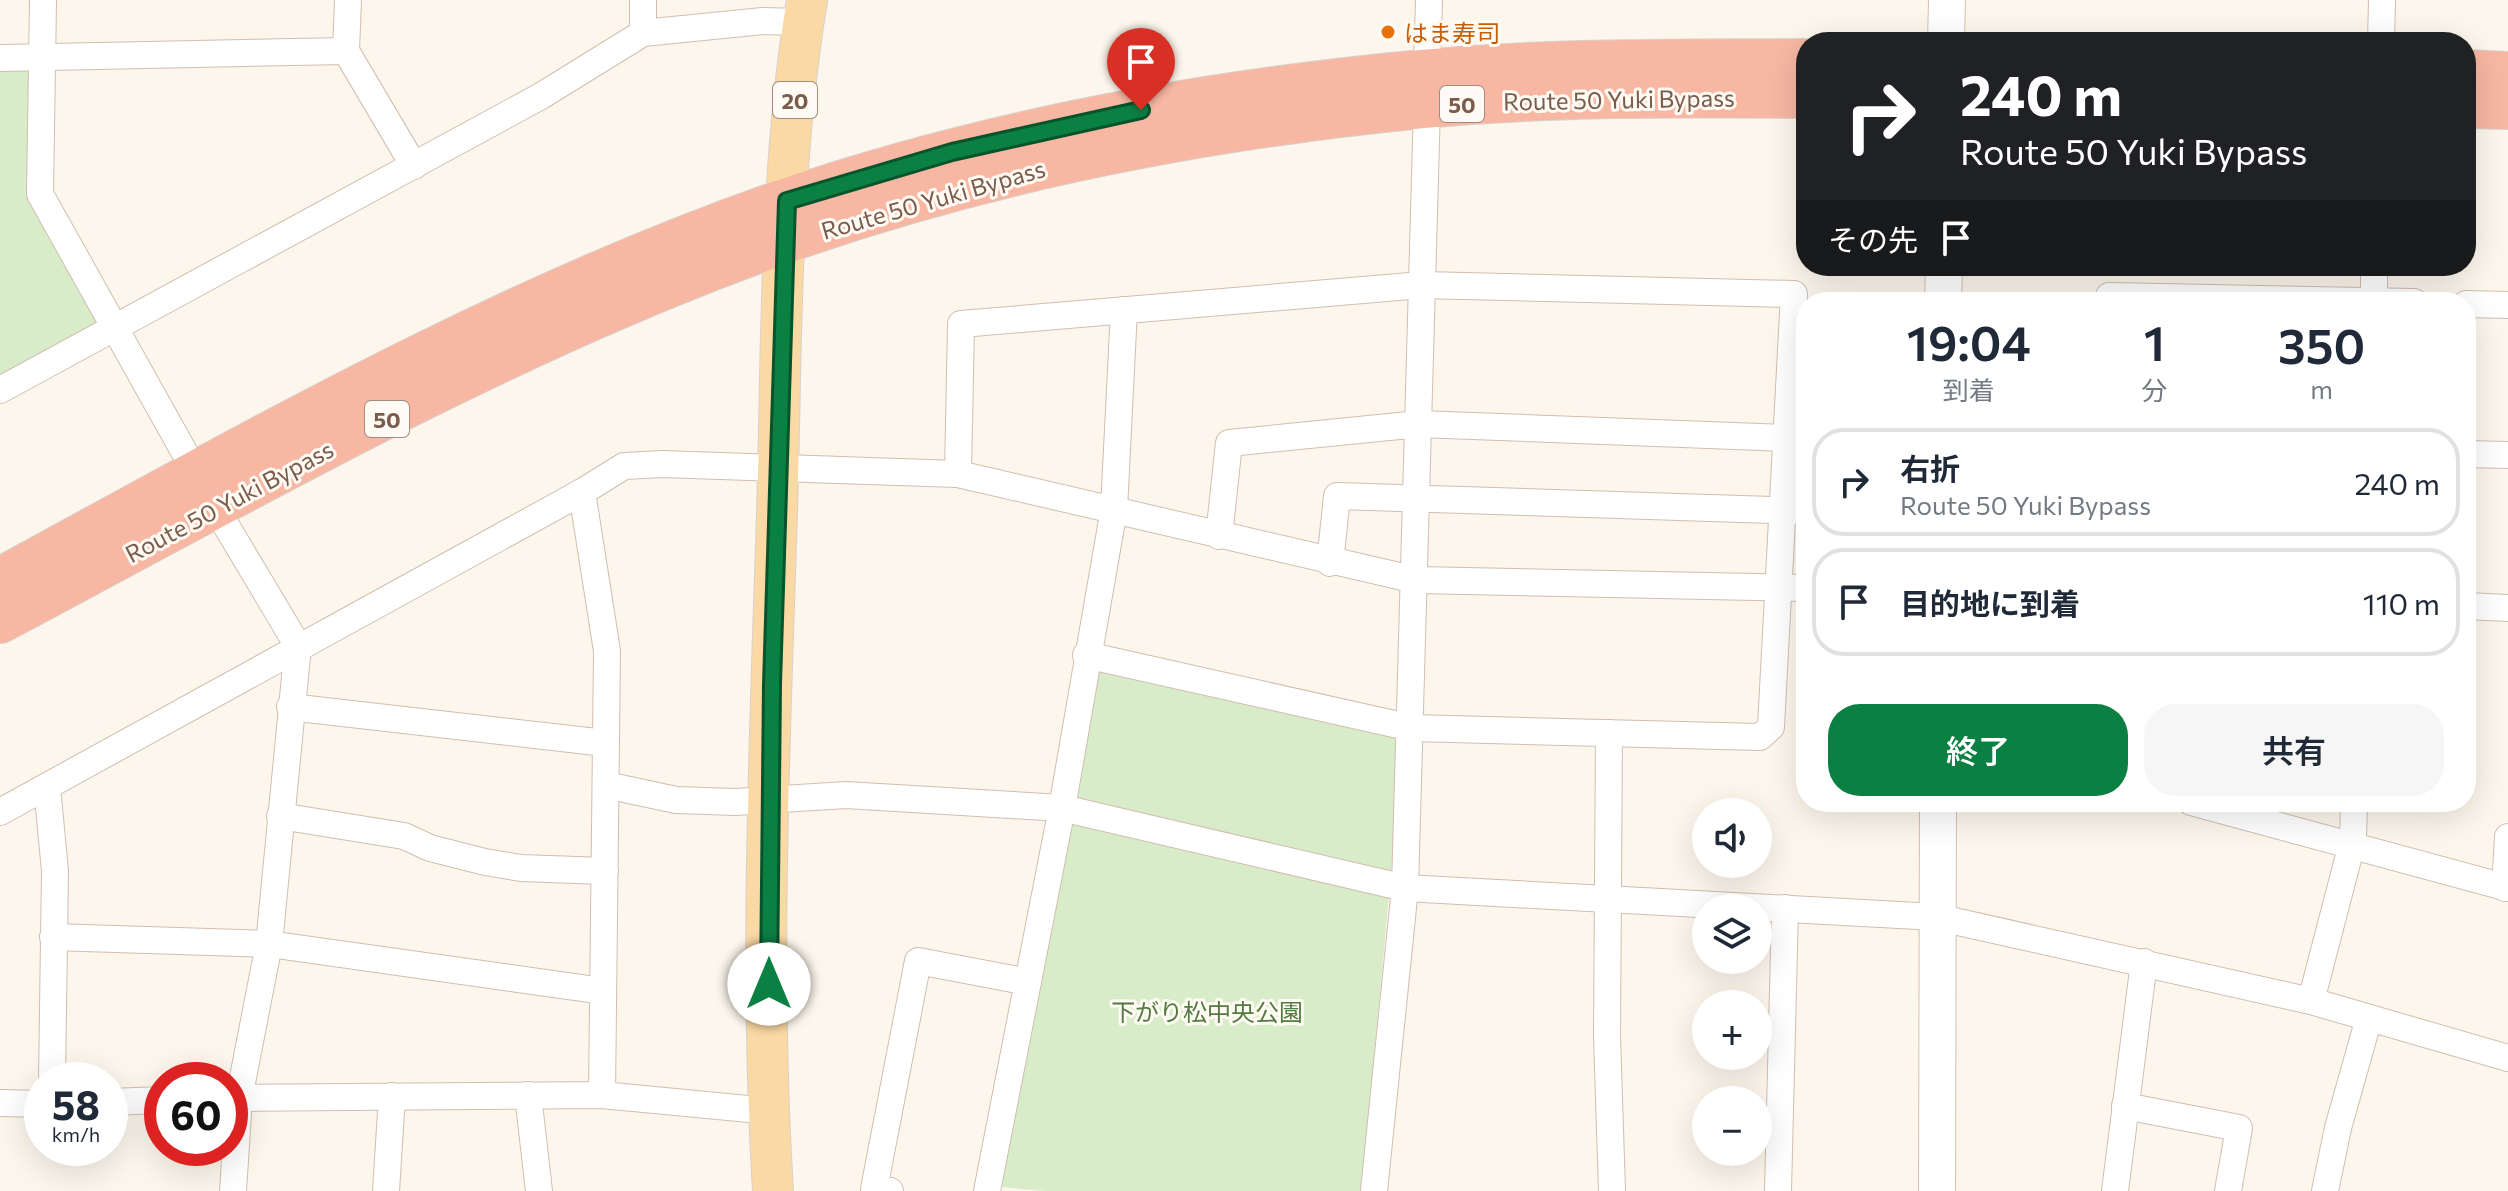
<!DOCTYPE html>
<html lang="ja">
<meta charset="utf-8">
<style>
:root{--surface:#fff;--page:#f6f6f7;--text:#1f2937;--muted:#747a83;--line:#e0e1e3;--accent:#0b8043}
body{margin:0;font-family:Commissioner,"Noto Sans JP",sans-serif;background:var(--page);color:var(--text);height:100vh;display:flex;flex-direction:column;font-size:30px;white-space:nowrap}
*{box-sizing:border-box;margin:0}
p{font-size:26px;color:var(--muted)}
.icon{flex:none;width:44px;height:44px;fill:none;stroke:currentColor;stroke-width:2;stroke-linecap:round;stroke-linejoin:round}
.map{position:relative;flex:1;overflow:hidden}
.panel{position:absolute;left:1796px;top:292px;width:680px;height:520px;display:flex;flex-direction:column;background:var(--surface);border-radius:32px;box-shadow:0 8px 32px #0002}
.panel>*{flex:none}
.banner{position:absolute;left:1796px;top:32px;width:680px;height:244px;border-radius:32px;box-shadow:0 8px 32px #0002;background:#202124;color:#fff;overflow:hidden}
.buttons{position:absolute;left:1692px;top:798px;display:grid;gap:16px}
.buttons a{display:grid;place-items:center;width:80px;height:80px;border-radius:50%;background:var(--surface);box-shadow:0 8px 32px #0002;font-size:40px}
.speed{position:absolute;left:24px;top:1062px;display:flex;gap:16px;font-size:40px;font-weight:700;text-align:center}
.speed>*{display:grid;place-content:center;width:104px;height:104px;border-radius:50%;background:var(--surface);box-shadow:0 8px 32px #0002;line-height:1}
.speed small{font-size:20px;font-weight:400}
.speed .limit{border:12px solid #d22;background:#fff;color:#111}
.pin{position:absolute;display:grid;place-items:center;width:68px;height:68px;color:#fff;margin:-82px -34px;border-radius:50% 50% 50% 0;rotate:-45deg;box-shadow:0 0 8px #0007}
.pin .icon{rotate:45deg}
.me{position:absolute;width:88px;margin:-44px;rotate:0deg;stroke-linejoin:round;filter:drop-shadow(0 0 6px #0008)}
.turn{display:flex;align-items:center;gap:28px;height:168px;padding:0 32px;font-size:36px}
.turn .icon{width:104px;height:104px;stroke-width:2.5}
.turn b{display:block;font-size:56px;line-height:68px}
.then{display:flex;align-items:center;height:76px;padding:0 32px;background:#0003;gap:16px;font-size:30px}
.eta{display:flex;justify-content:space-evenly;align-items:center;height:136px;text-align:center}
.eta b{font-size:48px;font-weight:600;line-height:56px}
.button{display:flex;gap:16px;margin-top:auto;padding:16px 32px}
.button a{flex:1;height:92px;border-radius:32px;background:var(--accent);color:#fff;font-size:32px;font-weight:600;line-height:92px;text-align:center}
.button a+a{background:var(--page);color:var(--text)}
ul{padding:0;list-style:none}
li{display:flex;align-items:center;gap:24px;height:108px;margin:0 16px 12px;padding:0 16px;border:4px solid var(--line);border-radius:32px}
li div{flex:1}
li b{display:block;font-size:30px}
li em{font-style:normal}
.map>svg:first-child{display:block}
.green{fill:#d8ecc9}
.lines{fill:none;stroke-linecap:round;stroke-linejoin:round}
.street-casing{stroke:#d1beb0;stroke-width:28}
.secondary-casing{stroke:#d6c0b0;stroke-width:38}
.primary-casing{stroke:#dad1cd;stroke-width:42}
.highway-casing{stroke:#dad1cd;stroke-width:46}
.street{stroke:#fff;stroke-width:26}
.secondary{stroke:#fff;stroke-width:36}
.primary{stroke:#fbd9a5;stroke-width:40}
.highway{stroke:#f7b7a3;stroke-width:44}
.route-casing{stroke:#07532c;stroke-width:20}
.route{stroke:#0b8043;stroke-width:14}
.food-dot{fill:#e8710a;stroke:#fffaf3;stroke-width:3}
.labels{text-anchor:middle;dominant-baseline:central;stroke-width:6;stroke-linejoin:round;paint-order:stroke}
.shield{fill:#fffaf3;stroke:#a28b7f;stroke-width:2}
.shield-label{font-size:22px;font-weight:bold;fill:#7a5c4d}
.food-label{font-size:24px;fill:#c56008;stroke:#fffaf3;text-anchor:start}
.street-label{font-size:24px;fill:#7a5c4d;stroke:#fffaf3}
.park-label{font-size:24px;fill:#537a41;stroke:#fffaf3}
</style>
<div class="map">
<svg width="2508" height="1191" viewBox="0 0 2508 1191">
<rect width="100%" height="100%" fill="#fdf6ec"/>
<g class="green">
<path d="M 0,65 L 31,65 L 34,198 L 107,325 L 0,382 Z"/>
<path d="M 1096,670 L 1403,740 L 1362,1191 L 1044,1191 L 1001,1187 Z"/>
</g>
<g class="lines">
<defs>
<g id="street">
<path d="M 43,0 L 40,194 L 196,473"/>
<path d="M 348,0 L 346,51 L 414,166"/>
<path d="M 643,0 L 643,33"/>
<path d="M 2381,42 L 2382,0"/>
<path d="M 0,58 L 346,51"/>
<path d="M 1427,71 L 1429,0"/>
<path d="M 2109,302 L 2109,296 L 2414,302"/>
<path d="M 2374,302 L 2374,266"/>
<path d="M 2466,304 L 2508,305"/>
<path d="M 0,390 L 541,96 L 643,33 L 763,21 L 803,22"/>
<path d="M 2466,454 L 2508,455"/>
<path d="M 958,474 L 961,324 L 1422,285 L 1794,294 L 1771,727 L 1760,737 L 1412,728 L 1086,655"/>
<path d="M 582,492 L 624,466 L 662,464 L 958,474 L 1416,580 L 1806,588"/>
<path d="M 215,507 L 298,646 L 269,944 L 239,1098 L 233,1191"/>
<path d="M 1219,536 L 1229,443 L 1419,424 L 1786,438"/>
<path d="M 1330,563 L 1337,496 L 1806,511"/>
<path d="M 2466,606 L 2508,608"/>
<path d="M 290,707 L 605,743"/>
<path d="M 1609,733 L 1607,1036 L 1612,1191"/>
<path d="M 606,785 L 676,800 L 735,802 L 846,795 L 1062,808 L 1405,888 L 1936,917 L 2311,1001 L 2508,1058"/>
<path d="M 47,787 L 55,871 L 52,1080"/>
<path d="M 2191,802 L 2508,888"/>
<path d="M 0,812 L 582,492 L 607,651 L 602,1095"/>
<path d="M 280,816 L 404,836 L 430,848 L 485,862 L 521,868 L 605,871"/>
<path d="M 2505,888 L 2508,837"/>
<path d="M 53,937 L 269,944 L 603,991"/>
<path d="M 2311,1001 L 2353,840 L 2354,802"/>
<path d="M 528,1095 L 539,1191"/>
<path d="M 230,1098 L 602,1095 L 769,1111"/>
<path d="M 110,1102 L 162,1100"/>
<path d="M 0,1103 L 42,1104"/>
<path d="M 2125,1106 L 2239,1128 L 2228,1191"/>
<path d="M 386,1191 L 392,1096"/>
<path d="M 890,1191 L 874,1189 L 918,961 L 1028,982"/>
<path d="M 987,1191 L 1062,808 L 1114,509 L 1124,310"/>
<path d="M 1374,1191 L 1405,888 L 1427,106"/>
<path d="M 1778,1191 L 1785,908"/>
<path d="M 2115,1191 L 2144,962"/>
<path d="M 2325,1191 L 2338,1128 L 2369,1018"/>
</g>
<g id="secondary">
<path d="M 1946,42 L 1947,0"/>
<path d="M 1943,302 L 1944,266"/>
<path d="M 1937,1191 L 1938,802"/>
</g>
<path id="primary" d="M 773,1191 C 759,966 770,738 777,513 C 782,343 779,169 807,0"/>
<g id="highway">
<path d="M 2466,72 L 2508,74"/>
<path d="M 2466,106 L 2508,107"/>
<path d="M 0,580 C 255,441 510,296 785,201 C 990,131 1208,92 1423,72 C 1550,60 1679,62 1806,61"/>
<path d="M 0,621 C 239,494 478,357 731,261 C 952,176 1187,129 1422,106 C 1549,94 1679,95 1806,96"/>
</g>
</defs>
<use href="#street" class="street-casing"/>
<use href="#secondary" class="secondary-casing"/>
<use href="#primary" class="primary-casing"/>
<use href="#highway" class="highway-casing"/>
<use href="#street" class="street"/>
<use href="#secondary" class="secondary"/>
<use href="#primary" class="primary"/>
<use href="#highway" class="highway"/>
</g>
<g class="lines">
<defs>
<path id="route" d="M 769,984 L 772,684 L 787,201 L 952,152 L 1141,110"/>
</defs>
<use href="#route" class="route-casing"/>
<use href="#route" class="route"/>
</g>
<circle class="food-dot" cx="1388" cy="32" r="8"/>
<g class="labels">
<g class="shield">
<rect x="773" y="82" width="44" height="36" rx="6"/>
<rect x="1440" y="86" width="44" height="36" rx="6"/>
<rect x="365" y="401" width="44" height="36" rx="6"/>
</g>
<g class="shield-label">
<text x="795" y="100">20</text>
<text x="1462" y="104">50</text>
<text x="387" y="419">50</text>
</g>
<g class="food-label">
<text x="1404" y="32">はま寿司</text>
</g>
<g class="street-label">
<text transform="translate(1619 99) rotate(-1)">Route 50 Yuki Bypass</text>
<text transform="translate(933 199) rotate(-16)">Route 50 Yuki Bypass</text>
<text transform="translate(229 501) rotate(-28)">Route 50 Yuki Bypass</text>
</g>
<g class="park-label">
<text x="1207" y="1011">下がり松中央公園</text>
</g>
</g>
</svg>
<div class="buttons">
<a><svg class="icon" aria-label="sound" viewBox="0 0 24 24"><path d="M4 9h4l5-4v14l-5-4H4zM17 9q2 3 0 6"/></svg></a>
<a><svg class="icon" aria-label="layers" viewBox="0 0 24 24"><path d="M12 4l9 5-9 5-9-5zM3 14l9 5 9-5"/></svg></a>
<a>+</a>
<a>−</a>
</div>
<div class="speed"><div>58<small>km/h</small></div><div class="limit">60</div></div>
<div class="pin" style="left:1141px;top:110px;background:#d93025"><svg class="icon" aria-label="arrive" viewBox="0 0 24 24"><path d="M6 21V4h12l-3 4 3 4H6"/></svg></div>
<svg class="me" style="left:769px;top:984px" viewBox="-20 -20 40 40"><circle r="19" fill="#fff"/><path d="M0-13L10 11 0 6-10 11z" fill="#0b8043"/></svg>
<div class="banner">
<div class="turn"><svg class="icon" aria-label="right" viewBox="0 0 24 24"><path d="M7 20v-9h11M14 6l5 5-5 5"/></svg><div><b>240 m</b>Route 50 Yuki Bypass</div></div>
<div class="then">その先<svg class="icon" aria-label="arrive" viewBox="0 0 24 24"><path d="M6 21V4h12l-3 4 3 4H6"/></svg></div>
</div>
<section class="panel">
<div class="eta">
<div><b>19:04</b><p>到着</p></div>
<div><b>1</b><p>分</p></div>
<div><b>350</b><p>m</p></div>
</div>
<ul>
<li><svg class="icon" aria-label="right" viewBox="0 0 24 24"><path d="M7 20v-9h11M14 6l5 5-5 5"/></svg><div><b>右折</b><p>Route 50 Yuki Bypass</p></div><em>240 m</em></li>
<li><svg class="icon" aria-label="arrive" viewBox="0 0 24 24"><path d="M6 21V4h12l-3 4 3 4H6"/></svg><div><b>目的地に到着</b></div><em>110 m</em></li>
</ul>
<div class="button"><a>終了</a><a>共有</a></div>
</section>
</div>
